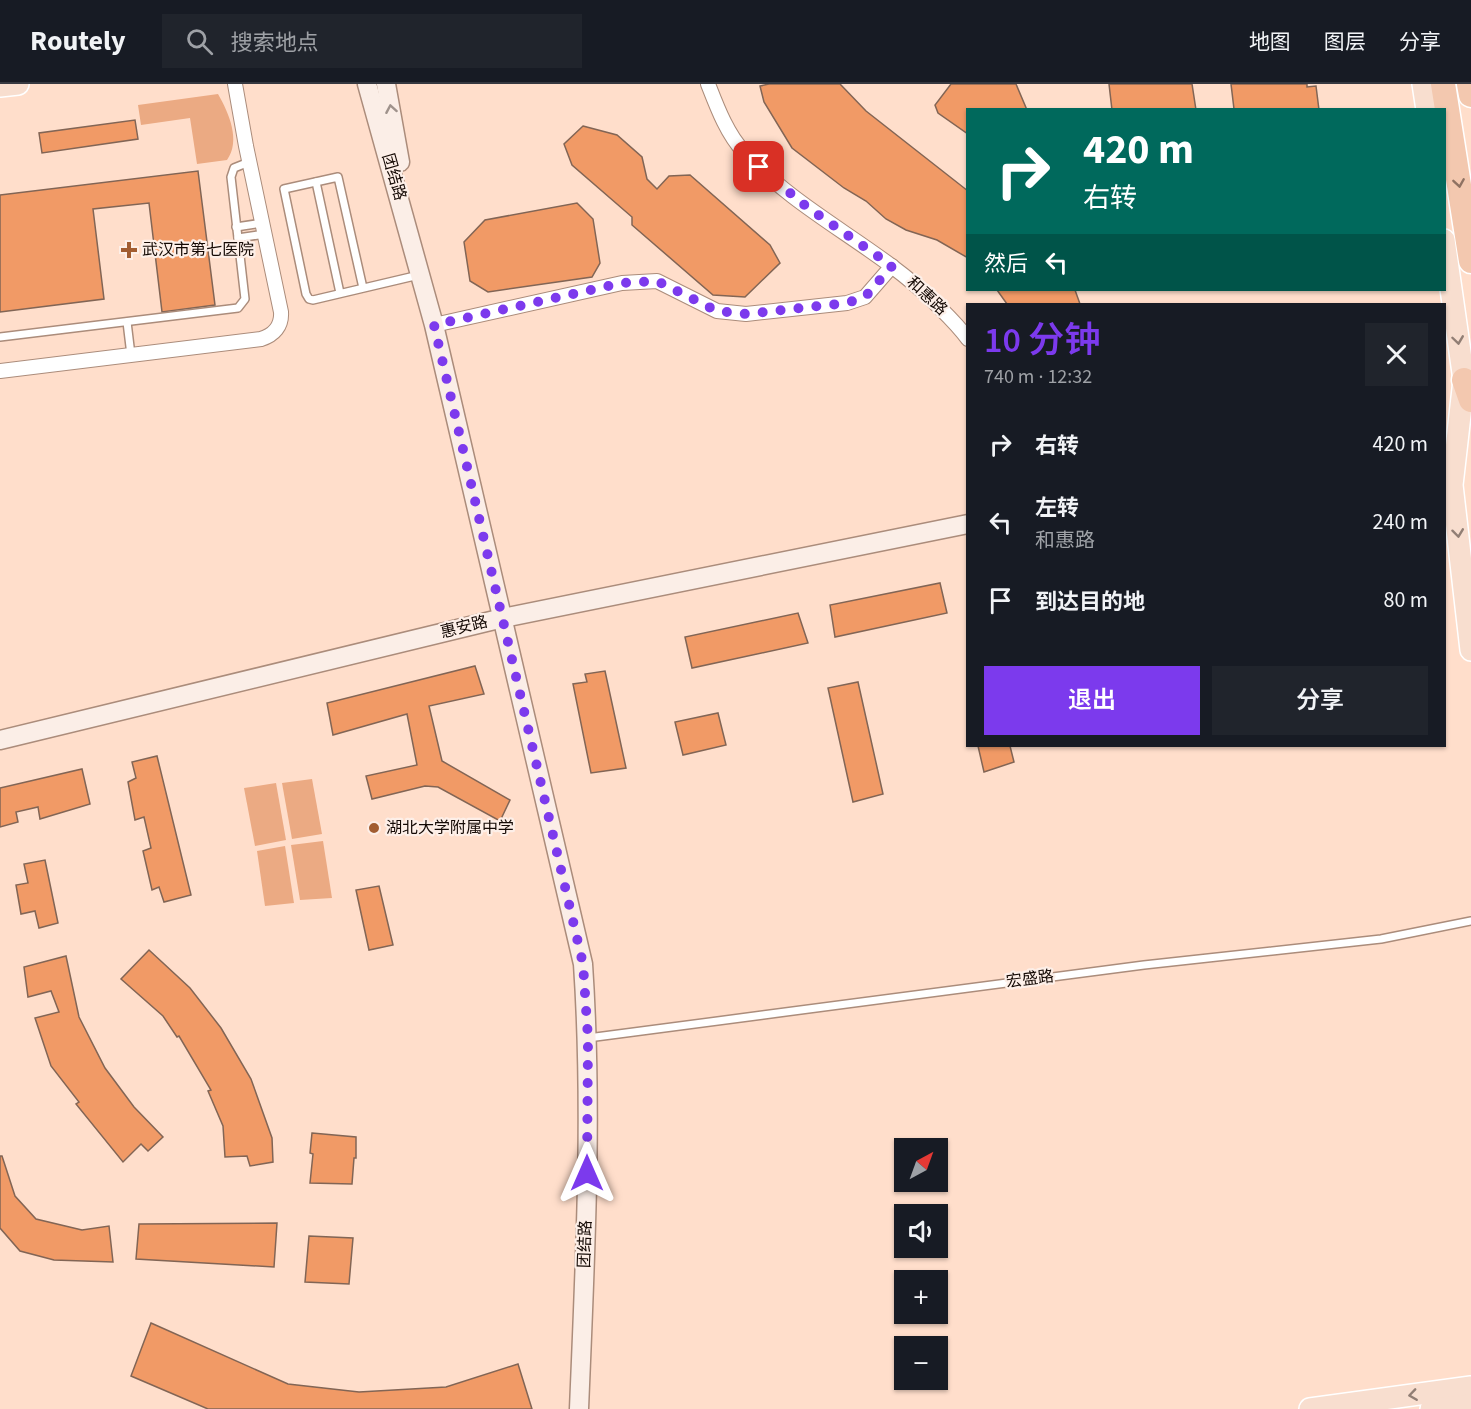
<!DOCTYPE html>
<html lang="zh">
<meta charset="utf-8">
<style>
:root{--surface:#171b24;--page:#20242c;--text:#f1f3f6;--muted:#9ea1a6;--line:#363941;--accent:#7c3aed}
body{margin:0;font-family:"Source Sans 3","Noto Sans SC",sans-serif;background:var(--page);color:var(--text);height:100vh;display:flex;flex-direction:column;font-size:22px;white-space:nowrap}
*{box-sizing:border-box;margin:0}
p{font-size:20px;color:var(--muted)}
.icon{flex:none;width:33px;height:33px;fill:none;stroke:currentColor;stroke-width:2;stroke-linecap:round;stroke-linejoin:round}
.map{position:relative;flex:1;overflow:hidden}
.panel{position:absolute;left:966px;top:219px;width:480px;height:444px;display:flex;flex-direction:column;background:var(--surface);border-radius:0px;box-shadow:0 2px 4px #0004}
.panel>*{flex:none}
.guide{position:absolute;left:966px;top:24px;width:480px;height:183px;border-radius:0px;box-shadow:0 2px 4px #0004;background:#00695c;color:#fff;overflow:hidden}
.needle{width:39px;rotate:41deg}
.buttons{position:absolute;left:894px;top:1054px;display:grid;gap:12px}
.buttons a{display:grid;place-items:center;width:54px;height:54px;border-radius:0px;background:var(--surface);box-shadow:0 2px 4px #0004;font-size:30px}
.pin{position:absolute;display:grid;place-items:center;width:51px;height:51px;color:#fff;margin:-26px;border-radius:12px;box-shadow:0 3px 9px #0006}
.me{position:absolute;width:66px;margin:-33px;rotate:0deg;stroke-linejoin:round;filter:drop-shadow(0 0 4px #0008)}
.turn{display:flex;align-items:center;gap:21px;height:126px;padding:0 18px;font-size:27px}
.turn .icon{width:78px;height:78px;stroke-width:2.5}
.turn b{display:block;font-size:42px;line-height:51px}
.then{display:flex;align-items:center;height:57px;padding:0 18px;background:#0003;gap:12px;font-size:22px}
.round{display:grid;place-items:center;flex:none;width:63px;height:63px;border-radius:0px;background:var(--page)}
.head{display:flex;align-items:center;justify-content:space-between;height:102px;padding:0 18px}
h1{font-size:36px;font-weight:600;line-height:45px;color:var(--accent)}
.cta{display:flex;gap:12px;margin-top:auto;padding:12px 18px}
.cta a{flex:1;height:69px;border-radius:0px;background:var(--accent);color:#fff;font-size:24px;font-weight:600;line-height:69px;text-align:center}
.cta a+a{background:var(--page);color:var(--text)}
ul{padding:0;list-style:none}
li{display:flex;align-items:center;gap:18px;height:78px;padding:0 18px}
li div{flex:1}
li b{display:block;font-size:22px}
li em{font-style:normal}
header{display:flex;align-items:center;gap:36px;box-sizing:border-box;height:84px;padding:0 30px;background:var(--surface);border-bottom:2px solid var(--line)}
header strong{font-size:28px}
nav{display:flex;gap:33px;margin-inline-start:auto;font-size:21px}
.search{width:420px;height:54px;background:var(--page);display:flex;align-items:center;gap:15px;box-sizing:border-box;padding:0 21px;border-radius:0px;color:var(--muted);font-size:22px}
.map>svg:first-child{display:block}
.green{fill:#ebaa83}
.building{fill:#f19a66;stroke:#826555;stroke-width:1.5}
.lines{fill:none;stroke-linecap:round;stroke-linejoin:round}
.lane-casing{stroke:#ab8c7b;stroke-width:10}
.street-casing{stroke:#ab8c7b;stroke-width:16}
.secondary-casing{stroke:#ab8c7b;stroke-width:21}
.primary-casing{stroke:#fff;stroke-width:24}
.highway-casing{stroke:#fff;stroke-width:27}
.lane{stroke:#fff;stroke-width:7}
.street{stroke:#fff;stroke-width:14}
.secondary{stroke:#fbeee7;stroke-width:18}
.primary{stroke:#f8decf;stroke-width:21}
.highway{stroke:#f3c8af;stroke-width:24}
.oneway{stroke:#9f928c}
.oneway2{stroke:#8f7262}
.oneway3{stroke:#917e74}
.route{stroke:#7c3aed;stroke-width:10;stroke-dasharray:0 18}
.poi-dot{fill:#a25d31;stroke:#fdefe8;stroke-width:2}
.labels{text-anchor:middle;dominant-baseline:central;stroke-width:4.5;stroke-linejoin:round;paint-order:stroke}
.street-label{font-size:16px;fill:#140904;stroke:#fdefe8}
.poi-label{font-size:16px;fill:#140904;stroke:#fdefe8;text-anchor:start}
</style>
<header>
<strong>Routely</strong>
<div class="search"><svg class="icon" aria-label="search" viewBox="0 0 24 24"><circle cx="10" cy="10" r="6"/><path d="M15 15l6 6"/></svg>搜索地点</div>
<nav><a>地图</a><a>图层</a><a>分享</a></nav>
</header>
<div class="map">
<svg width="1471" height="1325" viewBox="0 0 1471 1325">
<rect width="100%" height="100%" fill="#ffdecb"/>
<g class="green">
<path d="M 218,10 C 229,29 241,57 227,76 L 197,80 L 190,34 L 141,41 L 138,21 Z"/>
<path d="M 312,695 L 322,750 L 292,755 L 282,699 Z"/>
<path d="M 276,699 L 286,756 L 255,762 L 244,704 Z"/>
<path d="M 323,757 L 332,814 L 300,816 L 291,761 Z"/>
<path d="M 285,762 L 294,819 L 265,822 L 257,767 Z"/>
</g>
<g class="building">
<path d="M 769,0 L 840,0 L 866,27 L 968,107 L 968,174 L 937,156 L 906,146 L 886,135 L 866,117 L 844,104 L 792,64 L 764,18 L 760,2 Z"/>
<path d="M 951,0 L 1016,0 L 1027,26 L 968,26 L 968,50 L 938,29 L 935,21 Z"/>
<path d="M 1109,0 L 1192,0 L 1196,26 L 1112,26 Z"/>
<path d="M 1231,0 L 1307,0 L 1307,3 L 1316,2 L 1319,26 L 1234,25 Z"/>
<path d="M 135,36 L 138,55 L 42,69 L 39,49 Z"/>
<path d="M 583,42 L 617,51 L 642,73 L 647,95 L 657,105 L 669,92 L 690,91 L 770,161 L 780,179 L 745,213 L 713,211 L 632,141 L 632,133 L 572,81 L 564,60 Z"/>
<path d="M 198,87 L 215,221 L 162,228 L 149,119 L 93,125 L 104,215 L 0,228 L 0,111 Z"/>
<path d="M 577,119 L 593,135 L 600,179 L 592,193 L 488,208 L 470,197 L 464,158 L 485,136 Z"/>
<path d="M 997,206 L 1075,206 L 1080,220 L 1007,220 Z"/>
<path d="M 940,499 L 947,529 L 835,553 L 830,521 Z"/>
<path d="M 798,529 L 808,559 L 692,584 L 685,553 Z"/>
<path d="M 475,582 L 484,610 L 429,622 L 442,677 L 510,716 L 500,737 L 438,703 L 425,702 L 372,715 L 366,692 L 417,681 L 407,630 L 333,651 L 327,619 Z"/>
<path d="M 605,587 L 626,684 L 591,689 L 573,600 L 587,598 L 585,590 Z"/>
<path d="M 858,598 L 883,710 L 853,718 L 828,604 Z"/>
<path d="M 718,629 L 726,661 L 683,671 L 675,638 Z"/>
<path d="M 978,662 L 1010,662 L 1014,678 L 984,688 Z"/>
<path d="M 157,672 L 191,811 L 164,818 L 159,803 L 152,806 L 143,767 L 151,764 L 144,733 L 135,736 L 128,698 L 136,694 L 132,678 Z"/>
<path d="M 82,685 L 90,720 L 40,735 L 38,723 L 16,728 L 18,738 L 0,743 L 0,704 Z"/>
<path d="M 45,776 L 58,839 L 39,844 L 35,827 L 21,830 L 16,801 L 28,799 L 24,780 Z"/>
<path d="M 379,802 L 393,861 L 369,866 L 356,806 Z"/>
<path d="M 149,866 L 190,904 L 221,944 L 251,995 L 272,1054 L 273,1078 L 250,1082 L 247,1072 L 225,1073 L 223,1042 L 208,1007 L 211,1006 L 179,952 L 177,953 L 163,932 L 121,895 Z"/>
<path d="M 66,872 L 79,933 L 105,984 L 134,1023 L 163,1053 L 148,1067 L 141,1060 L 123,1078 L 76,1020 L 79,1018 L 51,982 L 35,934 L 59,928 L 51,907 L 28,913 L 24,883 Z"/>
<path d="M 312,1049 L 356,1053 L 356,1074 L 354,1074 L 352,1100 L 310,1099 L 313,1070 L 310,1069 Z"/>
<path d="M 0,1072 L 2,1072 L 15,1112 L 36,1135 L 82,1146 L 109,1142 L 113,1178 L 54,1176 L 20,1167 L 0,1144 Z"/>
<path d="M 277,1139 L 274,1183 L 136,1175 L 139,1140 Z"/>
<path d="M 309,1152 L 353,1154 L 349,1200 L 305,1198 Z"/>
<path d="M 151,1239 L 288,1300 L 359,1308 L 446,1303 L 518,1280 L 532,1325 L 208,1325 L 131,1292 Z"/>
</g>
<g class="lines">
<defs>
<g id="lane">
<path d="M 316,98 L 340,209"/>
<path d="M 236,143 L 262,139"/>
<path d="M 238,154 L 265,150"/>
<path d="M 363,204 L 338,93 L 284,105 L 306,210 L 309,215 L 313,216 L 419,191"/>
<path d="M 127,238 L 131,271"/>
<path d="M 0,253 L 238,224 L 245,215 L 231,93 L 234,84 L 249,78"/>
<path d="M 588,954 L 1144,881 L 1381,855 L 1471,837"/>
</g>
<g id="street">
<path d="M 708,0 C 717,23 727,50 744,68 C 799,129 876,161 934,218 C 946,230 958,241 968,255"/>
<path d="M 434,241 L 622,199 L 657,197 L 717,227 L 746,230 L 847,219 L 865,213 L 892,182"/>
<path d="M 0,287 L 261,255 C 274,251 282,242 281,228 L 246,62 L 235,0"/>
</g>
<g id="secondary">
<path d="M 367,0 L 434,241 L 583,880 C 593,1028 585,1177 579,1325"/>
<path d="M 386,0 L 400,78"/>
<path d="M 0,656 L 503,534 L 968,440"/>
</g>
<g id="primary">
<path d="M 1423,0 L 1427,26"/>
<path d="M 0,2 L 18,0"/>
<path d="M 1444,156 L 1464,296 L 1452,401 L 1471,566"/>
<path d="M 1310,1325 L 1471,1303"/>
<path d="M 1431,1325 L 1471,1321"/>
</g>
<g id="highway">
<path d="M 1443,0 L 1471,177"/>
<path d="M 1469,0 L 1471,11"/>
<path d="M 1464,296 L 1471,316"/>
</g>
</defs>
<use href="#lane" class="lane-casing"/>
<use href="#street" class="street-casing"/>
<use href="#secondary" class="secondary-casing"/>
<use href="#primary" class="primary-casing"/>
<use href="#highway" class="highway-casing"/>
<use href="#lane" class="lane"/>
<use href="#street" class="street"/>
<use href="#secondary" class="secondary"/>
<use href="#primary" class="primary"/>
<use href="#highway" class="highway"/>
</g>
<defs><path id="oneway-chevron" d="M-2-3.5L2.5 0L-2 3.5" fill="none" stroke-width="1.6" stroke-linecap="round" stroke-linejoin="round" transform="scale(1.5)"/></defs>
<use class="oneway" href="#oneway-chevron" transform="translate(391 25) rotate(-100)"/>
<use class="oneway2" href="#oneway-chevron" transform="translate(1459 99) rotate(81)"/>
<g class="oneway3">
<use href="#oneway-chevron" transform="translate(1458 256) rotate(82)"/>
<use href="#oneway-chevron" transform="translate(1458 449) rotate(83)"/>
<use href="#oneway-chevron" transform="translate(1413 1311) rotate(172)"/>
</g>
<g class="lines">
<path class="route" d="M 587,1089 L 588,954 L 583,880 L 434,241 L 622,199 L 657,197 L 717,227 L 746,230 L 847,219 L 865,213 L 892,182 L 807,123 L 759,83"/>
</g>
<g class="poi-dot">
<path d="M126 157h6v6h6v6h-6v6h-6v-6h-6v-6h6z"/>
<circle cx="374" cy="744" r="6"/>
</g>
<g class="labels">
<g class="street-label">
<text transform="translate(394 93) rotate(74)">团结路</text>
<text transform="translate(927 212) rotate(43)">和惠路</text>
<text transform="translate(464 543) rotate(-14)">惠安路</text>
<text transform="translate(1030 895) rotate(-7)">宏盛路</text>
<text transform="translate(585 1160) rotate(-88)">团结路</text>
</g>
<g class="poi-label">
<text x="142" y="166">武汉市第七医院</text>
<text x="386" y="744">湖北大学附属中学</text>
</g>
</g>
</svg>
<div class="buttons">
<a><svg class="needle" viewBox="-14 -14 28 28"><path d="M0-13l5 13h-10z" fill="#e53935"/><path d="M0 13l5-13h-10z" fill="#9ea1a6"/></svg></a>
<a><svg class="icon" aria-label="sound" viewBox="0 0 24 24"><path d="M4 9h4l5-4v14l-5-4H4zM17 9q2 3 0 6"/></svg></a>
<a>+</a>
<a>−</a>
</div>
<div class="pin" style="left:759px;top:83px;background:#d93025"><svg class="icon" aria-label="arrive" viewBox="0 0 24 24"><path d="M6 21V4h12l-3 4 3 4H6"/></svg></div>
<svg class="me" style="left:587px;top:1089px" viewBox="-20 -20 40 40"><path d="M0-17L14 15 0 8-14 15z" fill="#7c3aed" stroke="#fff" stroke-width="4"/></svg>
<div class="guide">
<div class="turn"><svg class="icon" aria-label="right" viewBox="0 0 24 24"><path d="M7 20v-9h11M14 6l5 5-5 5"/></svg><div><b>420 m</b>右转</div></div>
<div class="then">然后<svg class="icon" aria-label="left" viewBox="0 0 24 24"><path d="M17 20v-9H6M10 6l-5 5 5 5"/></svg></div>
</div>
<section class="panel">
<div class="head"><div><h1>10 分钟</h1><p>740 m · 12:32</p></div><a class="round"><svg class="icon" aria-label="close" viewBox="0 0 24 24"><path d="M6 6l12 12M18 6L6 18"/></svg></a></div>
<ul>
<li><svg class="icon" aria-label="right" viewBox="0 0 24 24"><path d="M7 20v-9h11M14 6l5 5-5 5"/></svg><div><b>右转</b></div><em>420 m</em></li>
<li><svg class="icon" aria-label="left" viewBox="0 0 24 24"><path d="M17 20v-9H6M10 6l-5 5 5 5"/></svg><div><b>左转</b><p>和惠路</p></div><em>240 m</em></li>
<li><svg class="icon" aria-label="arrive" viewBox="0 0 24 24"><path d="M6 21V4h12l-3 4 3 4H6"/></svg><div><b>到达目的地</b></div><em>80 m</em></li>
</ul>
<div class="cta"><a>退出</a><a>分享</a></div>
</section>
</div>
